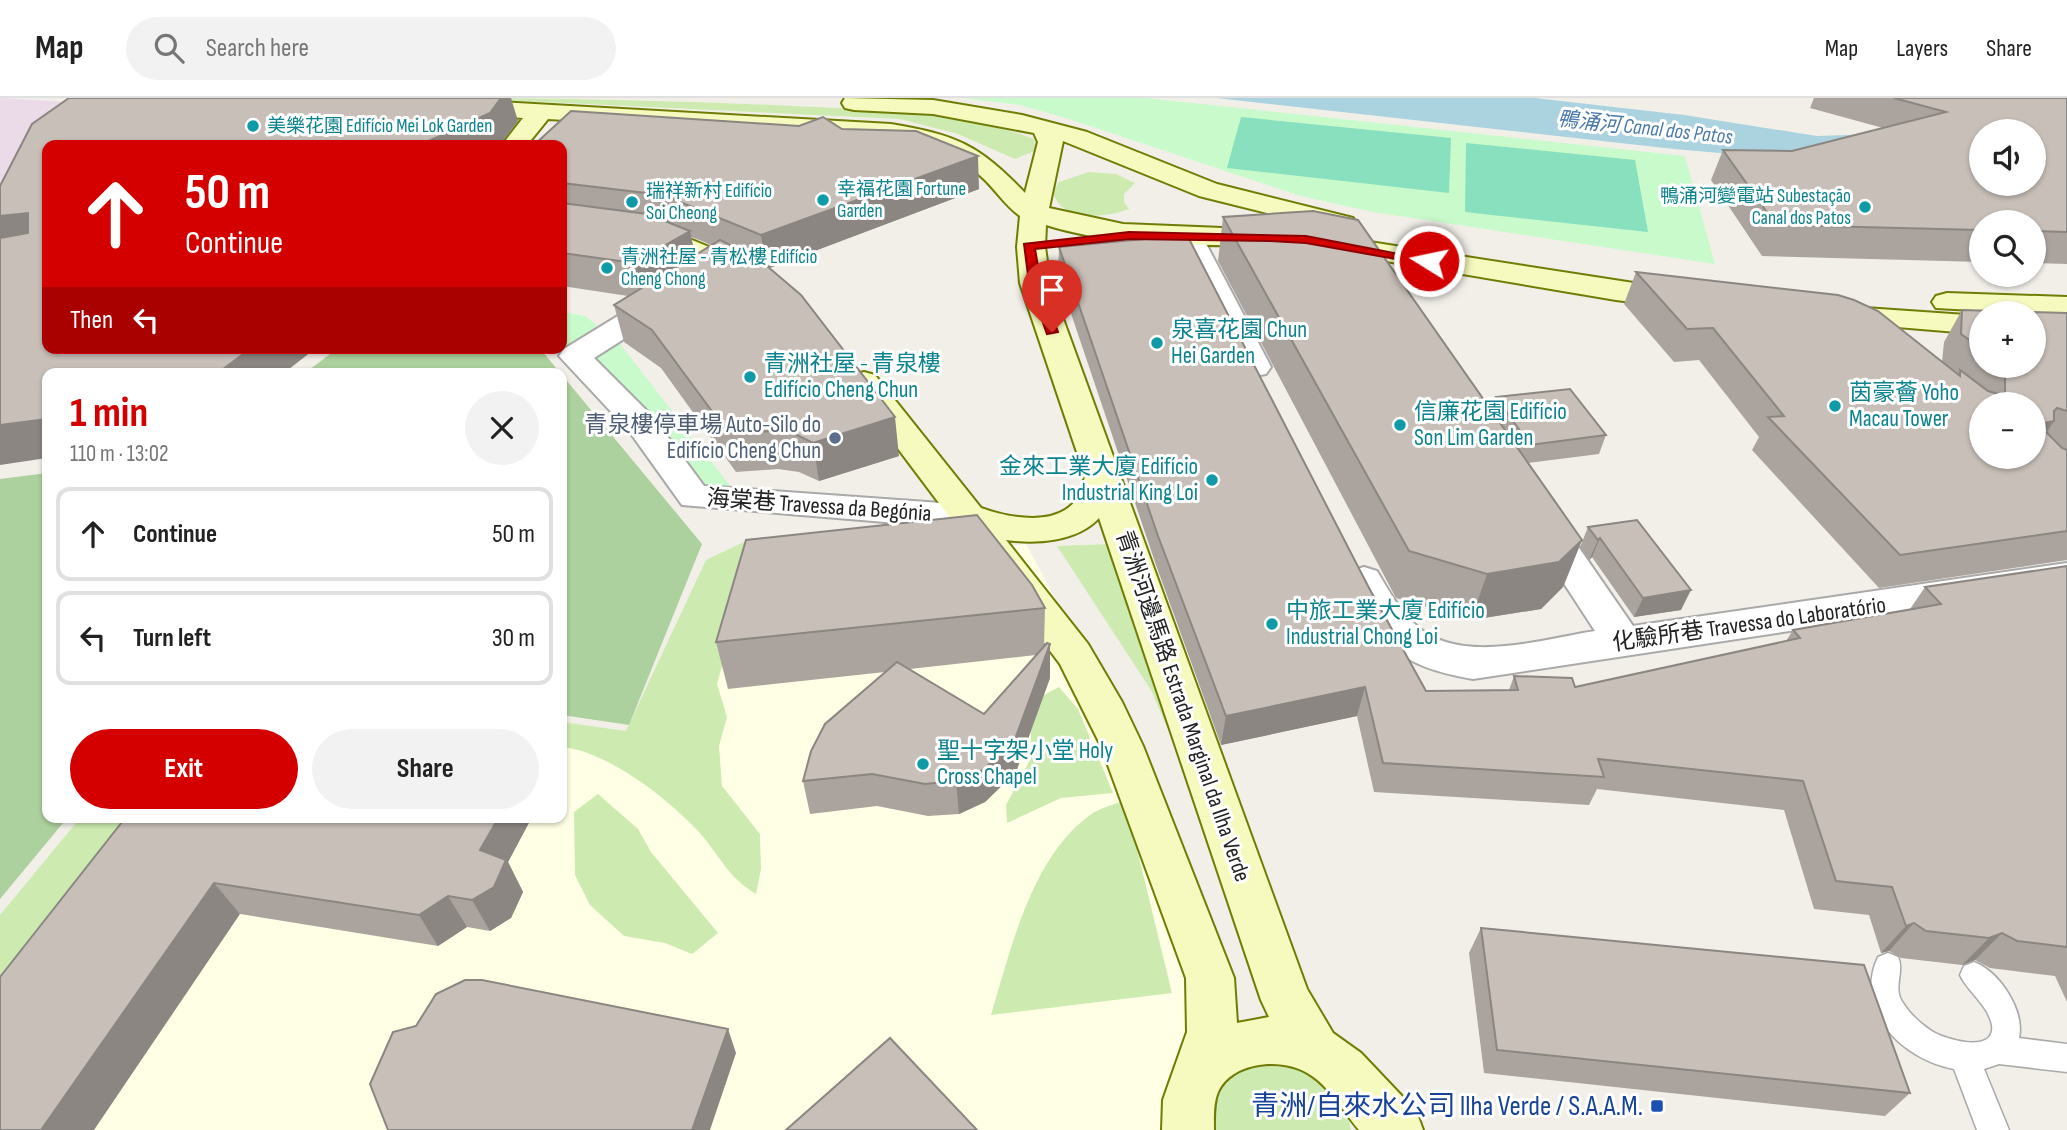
<!DOCTYPE html>
<meta charset="utf-8">
<style>
:root{--surface:#fff;--page:#f2f2f2;--text:#222;--muted:#767676;--line:#e0e0e0;--accent:#d40000}
body{margin:0;font-family:"Sofia Sans Condensed","Noto Sans SC",sans-serif;background:var(--page);color:var(--text);height:100vh;display:flex;flex-direction:column;font-size:26px;white-space:nowrap}
*{box-sizing:border-box;margin:0}
p{font-size:23px;color:var(--muted)}
.icon{flex:none;width:38px;height:38px;fill:none;stroke:currentColor;stroke-width:2;stroke-linecap:round;stroke-linejoin:round}
.map{position:relative;flex:1;overflow:hidden}
.panel{position:absolute;left:42px;top:270px;width:525px;height:455px;display:flex;flex-direction:column;background:var(--surface);border-radius:14px;box-shadow:0 2px 5px #0004}
.panel>*{flex:none}
.banner{position:absolute;left:42px;top:42px;width:525px;height:214px;border-radius:14px;box-shadow:0 2px 5px #0004;background:#d40000;color:#fff;overflow:hidden}
.buttons{position:absolute;left:1969px;top:21px;display:grid;gap:14px}
.buttons a{display:grid;place-items:center;width:77px;height:77px;border-radius:50%;background:var(--surface);box-shadow:0 2px 5px #0004;font-size:35px}
.pin{position:absolute;display:grid;place-items:center;width:60px;height:60px;color:#fff;margin:-72px -30px;border-radius:50% 50% 50% 0;rotate:-45deg;box-shadow:0 0 7px #0007}
.pin .icon{rotate:45deg}
.me{position:absolute;width:77px;margin:-38px;rotate:280deg;stroke-linejoin:round;filter:drop-shadow(0 0 5px #0008)}
.turn{display:flex;align-items:center;gap:24px;height:147px;padding:0 28px;font-size:32px}
.turn .icon{width:91px;height:91px;stroke-width:2.5}
.turn b{display:block;font-size:49px;line-height:60px}
.then{display:flex;align-items:center;height:66px;padding:0 28px;background:#0003;gap:14px;font-size:26px}
.round{display:grid;place-items:center;flex:none;width:74px;height:74px;border-radius:37px;background:var(--page)}
.summary{display:flex;align-items:center;justify-content:space-between;height:119px;padding:0 28px}
h1{font-size:42px;font-weight:700;line-height:52px;color:var(--accent)}
.button{display:flex;gap:14px;margin-top:auto;padding:14px 28px}
.button a{flex:1;height:80px;border-radius:42px;background:var(--accent);color:#fff;font-size:28px;font-weight:700;line-height:80px;text-align:center}
.button a+a{background:var(--page);color:var(--text)}
ul{padding:0;list-style:none}
li{display:flex;align-items:center;gap:21px;height:94px;margin:0 14px 10px;padding:0 14px;border:4px solid var(--line);border-radius:14px}
li div{flex:1}
li b{display:block;font-size:26px}
li em{font-style:normal}
header{display:flex;align-items:center;gap:42px;box-sizing:border-box;height:98px;padding:0 35px;background:var(--surface);border-bottom:2px solid var(--line)}
header strong{font-size:33px}
nav{display:flex;gap:38px;margin-inline-start:auto;font-size:24px}
.search{width:490px;height:63px;background:var(--page);display:flex;align-items:center;gap:18px;box-sizing:border-box;padding:0 24px;border-radius:38px;color:var(--muted);font-size:26px}
.map>svg:first-child{display:block}
.industrial{fill:#ebdbe8}
.education{fill:#ffffe5}
.grass{fill:#cdebb0}
.forest{fill:#add19e}
.park{fill:#c8facc}
.pitch{fill:#88e0be}
.water{fill:#aad3df}
.lines{fill:none;stroke-linecap:round;stroke-linejoin:round}
.lane-casing{stroke:#a9a9a9;stroke-width:3}
.street-casing{stroke:#a9a9a9;stroke-width:4}
.secondary-casing{stroke:#707d05;stroke-width:4}
.lane{fill:#fff;fill-rule:evenodd}
.street{fill:#fff;fill-rule:evenodd}
.secondary{fill:#f7fabf;fill-rule:evenodd}
.wall{fill:#aba49e;fill-rule:evenodd}
.shaded-wall{fill:#8b8681}
.building{fill:#c7bfb8;stroke:#8b8681;stroke-width:2;fill-rule:evenodd}
.route{fill:#d40000;stroke:#8a0000;stroke-width:2}
.culture-dot{fill:#0f9aa8;stroke:#fff;stroke-width:2.5}
.service-dot{fill:#5c6f8a;stroke:#fff;stroke-width:2.5}
.transit-dot{fill:#1a4fb4;stroke:#fff;stroke-width:2.5}
.labels{text-anchor:middle;dominant-baseline:central;stroke-width:6;stroke-linejoin:round;paint-order:stroke}
.far-culture-label{font-size:19px;fill:#0d838f;stroke:#fff;text-anchor:start}
.far-water-label{font-size:21px;font-style:italic;fill:#4a7aab;stroke:#fff}
.culture-label{font-size:23px;fill:#0d838f;stroke:#fff;text-anchor:start}
.service-label{font-size:23px;fill:#4e5e75;stroke:#fff;text-anchor:end}
.street-label{font-size:23px;fill:#222;stroke:#fff}
.near-transit-label{font-size:28px;fill:#164399;stroke:#fff;text-anchor:end}
</style>
<header>
<strong>Map</strong>
<div class="search"><svg class="icon" aria-label="search" viewBox="0 0 24 24"><circle cx="10" cy="10" r="6"/><path d="M15 15l6 6"/></svg>Search here</div>
<nav><a>Map</a><a>Layers</a><a>Share</a></nav>
</header>
<div class="map">
<svg width="2067" height="1032" viewBox="0 0 2067 1032">
<rect width="100%" height="100%" fill="#f2efe9"/>
<path class="industrial" d="M 0,0 L 66,4 L 0,87 Z"/>
<path class="education" d="M 1026,446 L 1080,547 L 1193,882 L 1185,968 L 1169,1032 L 0,1032 L 84,719 L 562,719 L 562,631 L 634,640 L 704,483 Z"/>
<g class="grass">
<path d="M 460,0 C 572,0 683,3 794,8 C 874,12 959,12 1034,41 L 1037,52 L 1015,61 L 958,36 L 900,21 Z"/>
<path d="M 1089,74 L 1116,76 L 1135,85 L 1124,96 L 1124,104 L 1129,111 C 1107,120 1060,124 1053,94 L 1059,84 Z"/>
<path d="M 744,444 L 756,448 L 717,586 L 727,619 L 719,648 L 722,688 L 760,736 L 761,771 L 756,796 C 726,778 720,757 698,733 C 667,700 607,653 562,649 L 562,624 L 626,633 L 706,462 Z"/>
<path d="M 1111,446 L 1231,777 L 1151,592 L 1057,448 Z"/>
<path d="M 1059,589 L 1078,611 L 1113,695 L 1061,700 L 1007,725 L 1006,707 L 1032,658 L 1029,605 Z"/>
<path d="M 598,696 L 638,731 L 651,754 L 718,835 L 692,856 L 665,845 L 624,838 L 590,807 L 575,777 L 574,714 Z"/>
<path d="M 1125,702 L 1172,895 L 991,917 C 1011,851 1031,760 1090,717 C 1099,710 1114,707 1125,702 Z"/>
<path d="M 81,719 L 159,719 L 0,923 L 0,817 Z"/>
<path d="M 1274,960 L 1318,976 L 1347,1015 L 1351,1032 L 1208,1032 L 1209,1007 L 1231,972 Z"/>
</g>
<g class="forest">
<path d="M 338,250 L 540,250 L 560,275 L 305,275 Z"/>
<path d="M 562,277 L 702,446 L 629,627 L 562,617 Z"/>
<path d="M 47,375 L 47,719 L 68,719 L 0,801 L 0,381 Z"/>
</g>
<g class="park">
<path d="M 962,0 L 1146,0 L 1685,58 L 1715,166 L 1373,114 L 1301,98 L 1069,21 L 1020,7 Z"/>
<path d="M 562,214 L 585,218 L 620,246 L 734,393 L 692,411 L 562,250 Z"/>
</g>
<g class="pitch">
<path d="M 1241,19 L 1451,40 L 1449,95 L 1227,70 Z"/>
<path d="M 1466,45 L 1635,62 L 1648,134 L 1465,114 Z"/>
</g>
<path class="water" d="M 1216,0 L 1535,0 L 1684,17 L 1817,38 L 1877,36 L 1869,68 L 1674,51 Z"/>
<g class="lines">
<defs>
<path id="lane" d="M 1888,855 L 1898,859 C 1905,874 1892,890 1903,905 C 1909,915 1920,925 1930,932 C 1942,941 1996,957 1992,927 C 1988,907 1968,894 1960,877 L 1964,868 L 1974,864 C 2000,874 2025,913 2019,940 L 2067,946 L 2067,974 L 1999,966 L 1984,971 L 2009,1032 L 1977,1032 L 1954,971 C 1902,961 1853,913 1878,859 Z"/>
<g id="street">
<path d="M 1188,130 L 1198,132 L 1202,138 L 1271,269 L 1266,276 L 1255,278 L 1244,276 L 1239,269 L 1174,138 L 1178,132 Z"/>
<path d="M 663,194 L 674,197 L 678,203 L 674,209 L 594,260 L 653,319 L 704,388 L 969,407 L 982,411 L 987,419 L 982,427 L 969,431 L 682,407 L 629,333 L 559,258 L 564,251 L 652,197 Z"/>
<path d="M 1542,412 L 1555,415 L 1633,528 L 2067,465 L 2067,491 L 1473,581 C 1398,568 1380,547 1345,482 L 1351,473 L 1364,469 L 1377,473 C 1389,493 1400,514 1418,529 C 1462,567 1543,541 1595,533 L 1524,424 L 1529,415 Z"/>
</g>
<g id="secondary">
<path d="M 845,0 L 933,2 L 1022,17 L 1087,34 L 1217,86 L 1353,120 L 1357,126 L 1353,132 L 1343,134 L 1199,98 L 1063,43 L 1049,110 L 1123,126 L 1274,132 L 1284,134 L 1288,140 L 1284,146 L 1274,148 C 1198,146 1119,150 1046,127 L 1045,149 L 1050,185 L 1307,891 L 1333,935 L 1361,955 L 1416,1013 L 1423,1032 L 1359,1032 C 1343,1013 1330,989 1309,976 C 1283,959 1232,963 1218,994 C 1213,1006 1214,1020 1214,1032 L 1162,1032 L 1163,1002 L 1187,934 L 1186,880 L 1101,648 L 1060,566 L 848,284 L 853,277 L 864,274 L 875,277 L 981,410 C 1009,420 1059,430 1078,399 C 1082,393 1083,385 1085,378 L 1020,185 L 1017,149 L 1020,118 C 1006,108 997,94 985,82 C 963,60 934,49 905,43 L 548,21 L 527,47 L 502,47 L 523,20 L 461,16 L 452,14 L 449,9 L 452,4 L 461,2 L 891,26 C 957,37 979,47 1025,95 L 1038,44 L 1034,35 L 933,16 L 854,12 L 845,10 L 842,5 ZM 1099,420 L 1261,902 L 1269,919 L 1237,925 L 1234,880 L 1143,648 L 1122,604 L 1088,546 L 1006,442 C 1036,446 1077,444 1099,420 Z"/>
<path d="M 562,119 L 670,133 L 758,169 L 762,175 L 758,181 L 748,184 L 654,147 L 562,135 Z"/>
<path d="M 1331,138 L 1679,192 L 1689,195 L 1694,201 L 1689,207 L 1679,210 L 1616,202 L 1321,152 L 1317,146 L 1321,140 Z"/>
<path d="M 1947,195 L 2067,199 L 2067,217 L 1936,210 L 1932,204 L 1936,198 Z"/>
<path d="M 1836,208 L 1981,218 L 1981,236 L 1825,223 L 1821,217 L 1825,211 Z"/>
</g>
</defs>
<use href="#lane" class="lane-casing"/>
<use href="#street" class="street-casing"/>
<use href="#secondary" class="secondary-casing"/>
<use href="#lane" class="lane"/>
<use href="#street" class="street"/>
<use href="#secondary" class="secondary"/>
</g>
<g class="wall">
<path d="M 1814,0 L 2067,0 L 2067,166 L 2034,165 L 2034,124 L 1981,124 L 1981,164 L 1762,158 L 1711,82 L 1723,52 L 1792,53 L 1883,30 L 1810,10 Z"/>
<path d="M 842,31 L 979,91 L 769,170 L 899,358 L 819,383 L 799,374 L 778,371 L 736,374 L 661,270 L 624,244 L 614,207 L 628,198 L 562,188 L 562,47 ZM 691,139 L 702,143 L 711,147 L 695,157 Z"/>
<path d="M 1223,119 L 1491,313 L 1496,299 L 1606,337 L 1599,356 L 1528,365 L 1582,442 L 1563,489 L 1541,511 L 1471,522 L 1396,500 L 1218,163 Z"/>
<path d="M 1059,149 L 1368,488 L 1426,593 L 1509,592 L 1514,578 L 1575,589 L 1786,543 L 1793,532 L 1910,511 L 1925,489 L 2067,468 L 2067,904 L 2055,878 L 1990,870 L 1975,862 L 1962,867 L 1901,860 L 1889,853 L 1881,855 L 1869,817 L 1814,811 L 1784,712 L 1597,691 L 1589,707 L 1374,694 L 1357,618 L 1221,647 L 1156,467 L 1058,177 Z"/>
<path d="M 1636,174 L 1942,264 L 1944,244 L 1962,212 L 2067,215 L 2067,463 L 2067,462 L 1879,490 L 1752,352 L 1759,339 L 1699,262 L 1674,264 L 1624,206 ZM 1981,215 L 2034,268 L 1981,268 Z"/>
<path d="M 1588,429 L 1681,512 L 1634,519 L 1592,459 L 1589,462 L 1580,449 Z"/>
<path d="M 1045,510 L 1044,548 L 1050,546 L 1050,580 L 1016,674 L 985,704 L 959,716 L 928,718 L 877,708 L 810,716 L 803,683 L 885,574 L 728,591 L 716,544 ZM 1036,557 L 984,616 L 910,571 Z"/>
<path d="M 126,719 L 532,719 L 508,764 L 523,794 L 511,820 L 490,833 L 467,829 L 438,848 L 240,816 Z"/>
<path d="M 1481,830 L 1910,995 L 1885,1018 L 1484,975 L 1469,855 Z"/>
</g>
<g class="shaded-wall">
<path d="M 501,0 L 511,0 L 518,23 L 500,47 L 420,47 Z"/>
<path d="M 978,58 L 979,91 L 767,171 L 761,137 Z"/>
<path d="M 28,115 L 47,147 L 0,145 L 0,118 Z"/>
<path d="M 690,133 L 697,167 L 642,200 L 634,165 Z"/>
<path d="M 251,250 L 316,250 L 284,275 L 218,275 Z"/>
<path d="M 2057,310 L 2048,324 L 2054,323 L 2034,353 L 2038,326 Z"/>
<path d="M 895,319 L 899,358 L 819,383 L 813,345 Z"/>
<path d="M 47,321 L 47,360 L 0,367 L 0,327 Z"/>
<path d="M 1600,440 L 1592,459 L 1589,462 L 1598,442 Z"/>
<path d="M 1582,442 L 1563,489 L 1541,511 L 1471,522 L 1487,476 Z"/>
<path d="M 1691,492 L 1681,512 L 1634,519 L 1643,500 Z"/>
<path d="M 1050,546 L 1050,580 L 1016,674 L 985,704 L 959,716 L 956,683 Z"/>
<path d="M 1365,589 L 1357,618 L 1221,647 L 1226,618 Z"/>
<path d="M 499,719 L 532,719 L 508,764 L 523,794 L 511,820 L 490,833 L 472,802 L 480,752 Z"/>
<path d="M 214,785 L 240,816 L 94,1032 L 41,1032 Z"/>
<path d="M 448,798 L 467,829 L 438,848 L 419,817 Z"/>
<path d="M 1914,825 L 1889,853 L 1881,855 L 1906,828 Z"/>
<path d="M 2002,835 L 1975,862 L 1962,867 L 1989,840 Z"/>
<path d="M 728,931 L 736,955 L 710,1032 L 692,1032 Z"/>
</g>
<g class="building">
<path d="M 69,0 L 501,0 L 490,15 L 420,47 L 47,47 L 47,250 L 251,250 L 218,275 L 47,275 L 47,321 L 0,327 L 0,140 L 28,135 L 28,115 L 0,118 L 0,88 L 32,26 Z"/>
<path d="M 1894,0 L 2067,0 L 2067,134 L 2034,133 L 2034,124 L 1981,124 L 1981,132 L 1776,127 L 1723,52 L 1792,53 L 1946,14 ZM 1981,33 L 2034,33 L 2034,86 L 1981,86 Z"/>
<path d="M 571,13 L 799,28 L 823,19 L 842,31 L 916,33 L 978,58 L 761,137 L 663,97 L 562,85 L 562,47 L 534,47 Z"/>
<path d="M 562,105 L 647,116 L 690,133 L 634,165 L 562,155 Z"/>
<path d="M 1313,113 L 1358,122 L 1582,442 L 1559,464 L 1487,476 L 1409,453 L 1223,119 Z"/>
<path d="M 1187,137 L 1368,488 L 1426,593 L 1518,592 L 1514,578 L 1572,580 L 1575,589 L 1800,540 L 1793,532 L 1941,506 L 1925,489 L 2067,468 L 2067,849 L 2017,843 L 2002,835 L 1989,840 L 1926,833 L 1914,825 L 1906,828 L 1892,789 L 1836,783 L 1803,683 L 1598,661 L 1604,679 L 1383,665 L 1365,589 L 1226,618 L 1158,438 L 1059,149 Z"/>
<path d="M 720,142 L 760,162 L 801,197 L 895,319 L 813,345 L 793,335 L 771,333 L 728,335 L 652,232 L 614,207 Z"/>
<path d="M 1636,174 L 1838,197 L 1854,202 L 1878,213 L 1960,278 L 1960,272 L 1988,293 L 2002,297 L 2005,294 L 2005,276 L 2012,273 L 2005,268 L 2034,268 L 2034,215 L 1981,215 L 1981,250 L 1961,236 L 1962,212 L 2067,215 L 2067,313 L 2057,310 L 2054,313 L 2054,323 L 2038,326 L 2062,350 L 2067,352 L 2067,433 L 1900,457 L 1768,319 L 1784,318 L 1713,230 L 1687,231 ZM 1981,306 L 2034,306 L 2034,359 L 1981,359 Z"/>
<path d="M 1570,291 L 1606,337 L 1530,347 L 1496,299 Z"/>
<path d="M 977,417 L 1032,487 L 1045,510 L 716,544 L 746,442 Z"/>
<path d="M 1637,422 L 1691,492 L 1643,500 L 1600,440 L 1598,442 L 1588,429 Z"/>
<path d="M 1047,545 L 1050,546 L 1015,641 L 983,672 L 956,683 L 925,686 L 872,676 L 803,683 L 811,653 L 825,626 L 897,564 L 984,616 Z"/>
<path d="M 126,719 L 499,719 L 480,752 L 506,762 L 494,789 L 472,802 L 448,798 L 419,817 L 214,785 L 41,1032 L 0,1032 L 0,879 Z"/>
<path d="M 1481,830 L 1864,867 L 1910,995 L 1497,952 Z"/>
<path d="M 465,882 L 482,882 L 728,931 L 692,1032 L 388,1032 L 370,986 L 393,934 L 416,928 L 436,896 Z"/>
<path d="M 890,940 L 977,1032 L 786,1032 Z"/>
</g>
<path class="route" d="M 1129,134 L 1306,138 L 1435,163 L 1429,167 L 1306,145 L 1270,143 L 1129,141 L 1035,151 L 1041,185 L 1058,234 L 1047,236 L 1029,185 L 1024,146 Z"/>
<g class="culture-dot">
<circle cx="253" cy="28" r="7"/>
<circle cx="823" cy="102" r="7"/>
<circle cx="632" cy="104" r="7"/>
<circle cx="1865" cy="109" r="7"/>
<circle cx="607" cy="170" r="7"/>
<circle cx="1157" cy="245" r="7"/>
<circle cx="750" cy="279" r="7"/>
<circle cx="1835" cy="308" r="7"/>
<circle cx="1400" cy="327" r="7"/>
<circle cx="1212" cy="382" r="7"/>
<circle cx="1272" cy="526" r="7"/>
<circle cx="923" cy="666" r="7"/>
</g>
<circle class="service-dot" cx="835" cy="340" r="7"/>
<rect class="transit-dot" x="1650" y="1001" width="14" height="14" rx="3.5"/>
<g class="labels">
<g class="far-culture-label">
<text x="267" y="28">美樂花園 Edifício Mei Lok Garden</text>
<text x="837" y="91">幸福花園 Fortune<tspan x="837" dy="22">Garden</tspan></text>
<text x="646" y="93">瑞祥新村 Edifício<tspan x="646" dy="22">Soi Cheong</tspan></text>
<text x="1851" y="98" text-anchor="end">鴨涌河變電站 Subestação<tspan x="1851" dy="22">Canal dos Patos</tspan></text>
<text x="621" y="159">青洲社屋 - 青松樓 Edifício<tspan x="621" dy="22">Cheng Chong</tspan></text>
</g>
<g class="far-water-label">
<text transform="translate(1645 30) rotate(6)">鴨涌河 Canal dos Patos</text>
</g>
<g class="culture-label">
<text x="1171" y="232">泉喜花園 Chun<tspan x="1171" dy="26">Hei Garden</tspan></text>
<text x="764" y="266">青洲社屋 - 青泉樓<tspan x="764" dy="26">Edifício Cheng Chun</tspan></text>
<text x="1849" y="295">茵豪薈 Yoho<tspan x="1849" dy="26">Macau Tower</tspan></text>
<text x="1414" y="314">信廉花園 Edifício<tspan x="1414" dy="26">Son Lim Garden</tspan></text>
<text x="1198" y="369" text-anchor="end">金來工業大廈 Edifício<tspan x="1198" dy="26">Industrial King Loi</tspan></text>
<text x="1286" y="513">中旅工業大廈 Edifício<tspan x="1286" dy="26">Industrial Chong Loi</tspan></text>
<text x="937" y="653">聖十字架小堂 Holy<tspan x="937" dy="26">Cross Chapel</tspan></text>
</g>
<g class="service-label">
<text x="821" y="327">青泉樓停車場 Auto-Silo do<tspan x="821" dy="26">Edifício Cheng Chun</tspan></text>
</g>
<g class="street-label">
<text transform="translate(819 408) rotate(4)">海棠巷 Travessa da Begónia</text>
<text transform="translate(1749 526) rotate(-8)">化驗所巷 Travessa do Laboratório</text>
<text transform="translate(1183 608) rotate(71)">青洲河邊馬路 Estrada Marginal da Ilha Verde</text>
</g>
<g class="near-transit-label">
<text x="1643" y="1008">青洲/自來水公司 Ilha Verde / S.A.A.M.</text>
</g>
</g>
</svg>
<div class="buttons">
<a><svg class="icon" aria-label="sound" viewBox="0 0 24 24"><path d="M4 9h4l5-4v14l-5-4H4zM17 9q2 3 0 6"/></svg></a>
<a><svg class="icon" aria-label="search" viewBox="0 0 24 24"><circle cx="10" cy="10" r="6"/><path d="M15 15l6 6"/></svg></a>
<a>+</a>
<a>−</a>
</div>
<div class="pin" style="left:1052px;top:234px;background:#d93025"><svg class="icon" aria-label="arrive" viewBox="0 0 24 24"><path d="M6 21V4h12l-3 4 3 4H6"/></svg></div>
<svg class="me" style="left:1429px;top:163px" viewBox="-20 -20 40 40"><circle r="17" fill="#d40000" stroke="#fff" stroke-width="3"/><path d="M0-11L8 9 0 5-8 9z" fill="#fff"/></svg>
<div class="banner">
<div class="turn"><svg class="icon" aria-label="ahead" viewBox="0 0 24 24"><path d="M12 20V5M6 11l6-6 6 6"/></svg><div><b>50 m</b>Continue</div></div>
<div class="then">Then<svg class="icon" aria-label="left" viewBox="0 0 24 24"><path d="M17 20v-9H6M10 6l-5 5 5 5"/></svg></div>
</div>
<section class="panel">
<div class="summary"><div><h1>1 min</h1><p>110 m · 13:02</p></div><a class="round"><svg class="icon" aria-label="close" viewBox="0 0 24 24"><path d="M6 6l12 12M18 6L6 18"/></svg></a></div>
<ul>
<li><svg class="icon" aria-label="ahead" viewBox="0 0 24 24"><path d="M12 20V5M6 11l6-6 6 6"/></svg><div><b>Continue</b></div><em>50 m</em></li>
<li><svg class="icon" aria-label="left" viewBox="0 0 24 24"><path d="M17 20v-9H6M10 6l-5 5 5 5"/></svg><div><b>Turn left</b></div><em>30 m</em></li>
</ul>
<div class="button"><a>Exit</a><a>Share</a></div>
</section>
</div>
